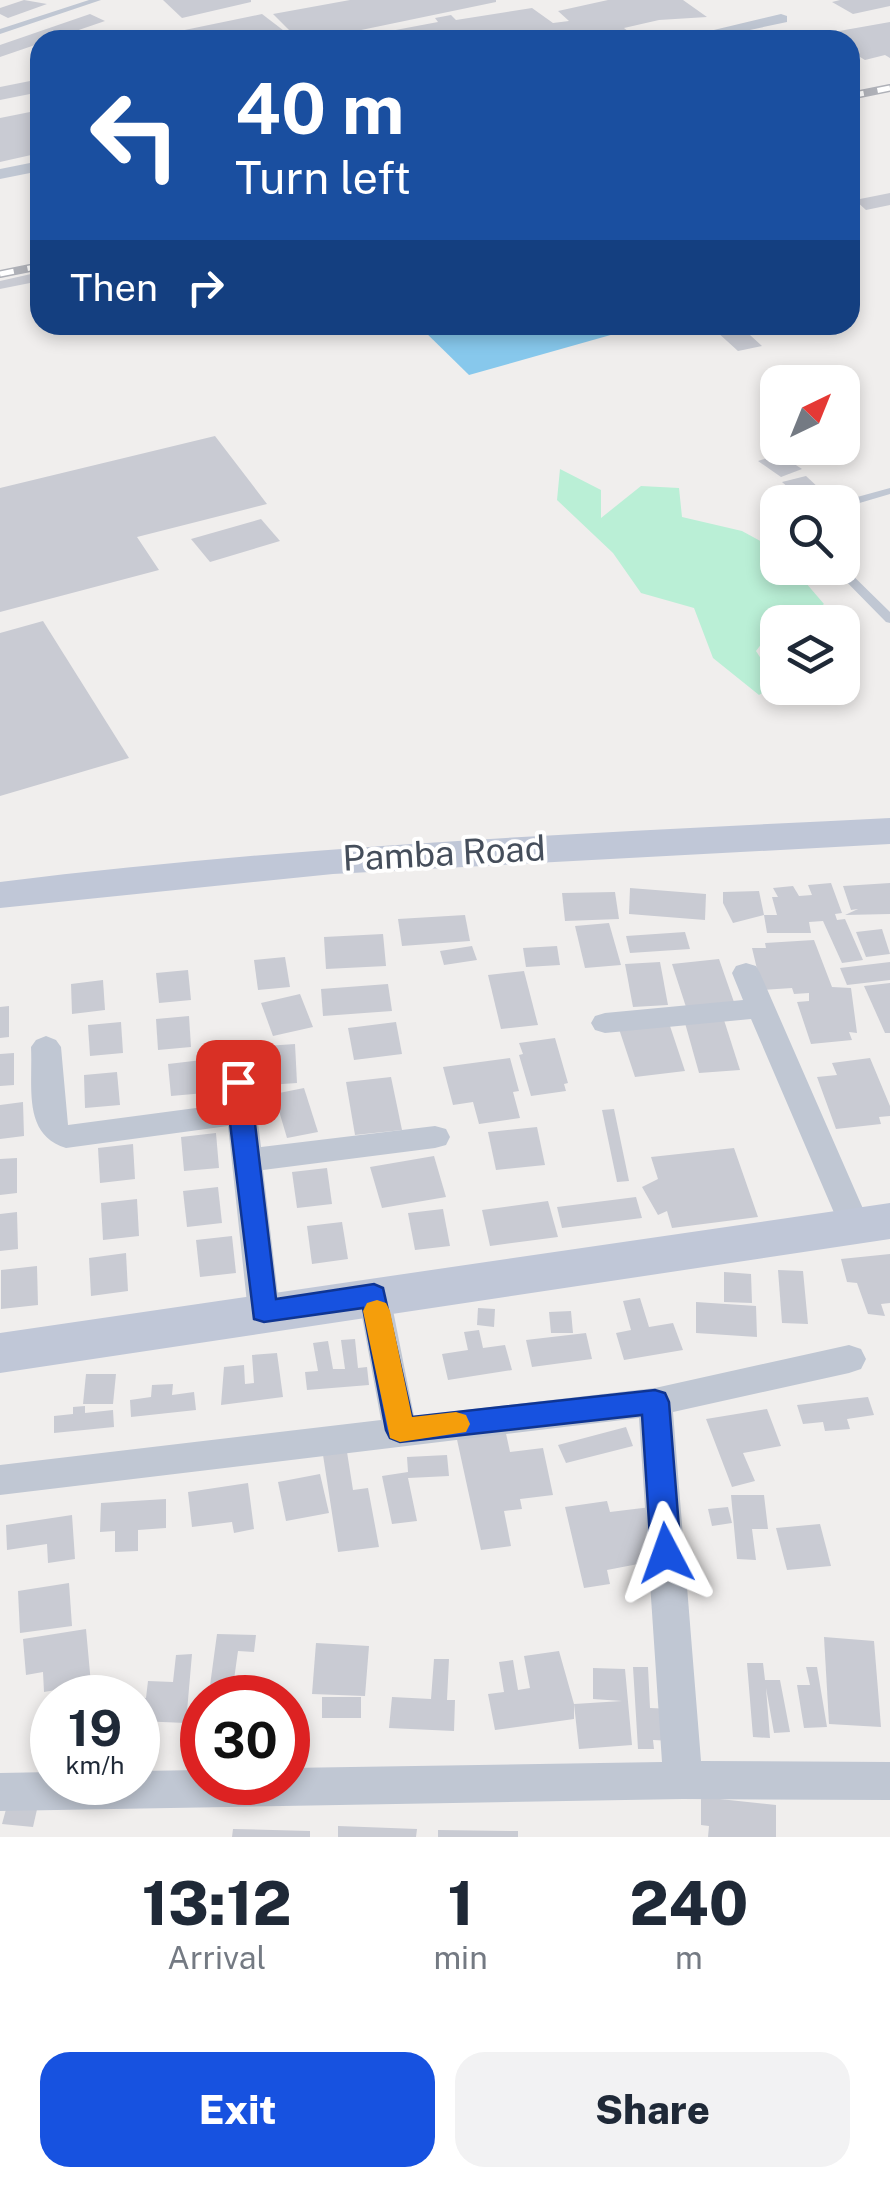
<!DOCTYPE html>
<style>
:root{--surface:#fff;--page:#f2f2f3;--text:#1f2937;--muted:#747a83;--accent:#1752e0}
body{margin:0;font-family:"Public Sans",sans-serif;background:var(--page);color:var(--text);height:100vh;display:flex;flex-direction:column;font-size:38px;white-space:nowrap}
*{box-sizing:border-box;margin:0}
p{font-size:32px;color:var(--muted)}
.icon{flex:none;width:55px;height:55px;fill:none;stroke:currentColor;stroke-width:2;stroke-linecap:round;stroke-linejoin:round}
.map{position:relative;height:1837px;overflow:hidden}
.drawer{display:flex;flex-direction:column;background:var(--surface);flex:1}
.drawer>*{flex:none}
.top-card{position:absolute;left:30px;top:30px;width:830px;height:305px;border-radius:30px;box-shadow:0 5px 15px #0003;background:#1a4fa0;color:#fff;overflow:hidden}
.needle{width:65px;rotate:43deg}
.buttons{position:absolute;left:760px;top:365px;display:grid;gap:20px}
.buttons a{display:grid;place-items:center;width:100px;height:100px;border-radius:20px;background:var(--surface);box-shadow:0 5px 15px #0003;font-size:50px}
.speed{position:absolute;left:30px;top:1675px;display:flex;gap:20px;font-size:50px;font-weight:700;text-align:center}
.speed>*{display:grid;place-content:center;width:130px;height:130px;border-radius:50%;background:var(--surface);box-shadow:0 5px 15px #0003;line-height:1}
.speed small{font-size:25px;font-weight:400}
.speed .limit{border:15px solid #d22;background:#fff;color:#111}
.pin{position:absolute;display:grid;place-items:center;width:85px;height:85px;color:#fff;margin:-42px;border-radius:20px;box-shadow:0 5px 15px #0006}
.me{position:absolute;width:110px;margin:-55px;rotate:356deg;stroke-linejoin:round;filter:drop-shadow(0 0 8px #0008)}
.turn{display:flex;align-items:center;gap:35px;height:210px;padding:0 40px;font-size:45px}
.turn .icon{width:130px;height:130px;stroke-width:2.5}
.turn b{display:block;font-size:70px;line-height:85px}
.then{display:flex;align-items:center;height:95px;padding:0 40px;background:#0003;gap:20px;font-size:38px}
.eta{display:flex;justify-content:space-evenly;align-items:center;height:170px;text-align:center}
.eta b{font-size:60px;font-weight:800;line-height:70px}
.primary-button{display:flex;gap:20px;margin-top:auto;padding:20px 40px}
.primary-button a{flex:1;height:115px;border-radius:30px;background:var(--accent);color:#fff;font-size:40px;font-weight:800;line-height:115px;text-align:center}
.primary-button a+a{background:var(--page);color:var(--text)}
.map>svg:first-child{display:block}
.green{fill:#baefd6}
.water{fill:#87c8ec}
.building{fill:#c9cbd3}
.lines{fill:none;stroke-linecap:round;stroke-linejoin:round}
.lane{fill:#c0c7d3;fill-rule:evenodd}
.street{fill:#c0c7d3;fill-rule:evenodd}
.secondary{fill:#c0c7d7;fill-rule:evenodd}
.rail-casing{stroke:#afb1b8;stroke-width:8}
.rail{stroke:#fff;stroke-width:5;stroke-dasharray:14;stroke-linecap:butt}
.route{fill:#1752e0;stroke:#0f3592;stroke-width:2.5}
.slow{fill:#f59e0b}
.labels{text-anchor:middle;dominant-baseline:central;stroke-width:8;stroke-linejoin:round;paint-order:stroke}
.street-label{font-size:35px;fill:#454e5b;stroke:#fff}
</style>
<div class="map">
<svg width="890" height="1837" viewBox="0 0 890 1837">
<rect width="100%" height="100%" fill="#f0eeed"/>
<path class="green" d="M 560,469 L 601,490 L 601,518 L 641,486 L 679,488 L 682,517 L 742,531 L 777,550 L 778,568 L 793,568 L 824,604 L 804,619 L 778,622 L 756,651 L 777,683 L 759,695 L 713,658 L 694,608 L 641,593 L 613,553 L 557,500 Z"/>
<path class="water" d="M 418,325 L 646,325 L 469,375 Z"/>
<g class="building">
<path d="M 24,0 L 47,4 L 8,18 L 0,14 L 0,8 Z"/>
<path d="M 163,0 L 251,0 L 251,2 L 182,18 Z"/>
<path d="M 350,0 L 496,0 L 496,2 L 313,40 L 299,40 L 273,14 Z"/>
<path d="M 608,0 L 683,0 L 707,17 L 659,20 L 624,28 L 629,32 L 600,40 L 394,40 L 385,32 L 438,22 L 435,18 L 451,15 L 456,20 L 532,8 L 553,23 L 569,21 L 558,11 Z"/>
<path d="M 840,0 L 890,0 L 890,6 L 853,14 L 832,2 Z"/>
<path d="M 90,14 L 105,21 L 0,57 L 0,45 Z"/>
<path d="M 262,14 L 292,37 L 146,40 L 146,38 Z"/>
<path d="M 890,22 L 890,58 L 885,55 L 865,60 L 850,51 L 850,40 L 832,40 L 822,34 Z"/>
<path d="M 40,79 L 40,92 L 0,100 L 0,87 Z"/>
<path d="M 40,110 L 40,153 L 0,162 L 0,118 Z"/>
<path d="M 890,193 L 890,205 L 866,210 L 855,200 Z"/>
<path d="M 40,272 L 40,281 L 0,289 L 0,281 Z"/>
<path d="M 725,325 L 739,325 L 762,346 L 738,351 L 716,331 L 729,329 Z"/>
<path d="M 215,436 L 267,504 L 137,537 L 159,570 L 0,612 L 0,488 Z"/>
<path d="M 779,454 L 802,469 L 781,477 L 758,461 Z"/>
<path d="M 806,476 L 821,490 L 798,496 L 782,482 Z"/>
<path d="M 261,519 L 280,541 L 210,562 L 191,539 Z"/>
<path d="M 43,621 L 129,758 L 0,796 L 0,633 Z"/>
<path d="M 831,883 L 842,913 L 835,914 L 837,920 L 845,919 L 863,960 L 842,963 L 823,921 L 809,922 L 811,933 L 767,933 L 764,915 L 777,915 L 772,897 L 778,897 L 773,888 L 793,886 L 799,896 L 812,895 L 808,885 Z"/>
<path d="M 890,883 L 890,914 L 845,915 L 858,909 L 851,910 L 843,886 Z"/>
<path d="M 630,888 L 706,894 L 705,920 L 629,914 Z"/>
<path d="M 759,891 L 764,915 L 733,923 L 723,903 L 723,892 Z"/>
<path d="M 615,892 L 619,919 L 565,921 L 562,893 Z"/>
<path d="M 465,915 L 470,941 L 402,946 L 398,919 Z"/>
<path d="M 609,923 L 621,965 L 585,968 L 575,926 Z"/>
<path d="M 882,929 L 890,954 L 866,957 L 856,932 Z"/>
<path d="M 685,932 L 690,949 L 630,953 L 626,936 Z"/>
<path d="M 383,934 L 386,966 L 326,969 L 324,937 Z"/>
<path d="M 814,940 L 832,987 L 851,988 L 857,1033 L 849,1032 L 852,1040 L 811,1044 L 797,1002 L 809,1001 L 809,993 L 794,994 L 792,988 L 762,990 L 752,948 L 766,948 L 765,943 Z"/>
<path d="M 472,946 L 477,960 L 444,965 L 440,951 Z"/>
<path d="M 557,946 L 560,965 L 526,967 L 523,948 Z"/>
<path d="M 285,957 L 290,987 L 258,990 L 254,960 Z"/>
<path d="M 719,959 L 735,1005 L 687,1010 L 672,964 Z"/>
<path d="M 660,962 L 668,1005 L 633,1007 L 625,964 Z"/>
<path d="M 890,962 L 890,980 L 847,985 L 840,968 Z"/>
<path d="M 188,970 L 191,1000 L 159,1003 L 156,973 Z"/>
<path d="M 524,971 L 538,1025 L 501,1029 L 488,975 Z"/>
<path d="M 103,980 L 105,1010 L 72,1014 L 71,984 Z"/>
<path d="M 890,983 L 890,1033 L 885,1033 L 864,986 Z"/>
<path d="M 388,984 L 392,1011 L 323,1016 L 321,989 Z"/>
<path d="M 300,994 L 313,1027 L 273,1036 L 261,1003 Z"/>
<path d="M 9,1006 L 9,1037 L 0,1038 L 0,1007 Z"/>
<path d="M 189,1016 L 191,1047 L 158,1050 L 156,1019 Z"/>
<path d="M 724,1020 L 740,1070 L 699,1073 L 685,1023 Z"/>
<path d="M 121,1022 L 123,1053 L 90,1056 L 88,1025 Z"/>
<path d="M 396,1022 L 402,1054 L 354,1060 L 348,1028 Z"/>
<path d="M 669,1023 L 685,1071 L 635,1077 L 619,1029 Z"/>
<path d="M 555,1038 L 568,1083 L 564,1084 L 566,1091 L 531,1096 L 519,1055 L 523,1054 L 519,1043 Z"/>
<path d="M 295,1044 L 297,1083 L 268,1085 L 266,1046 Z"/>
<path d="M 14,1053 L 14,1085 L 0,1086 L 0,1054 Z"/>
<path d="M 510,1058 L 519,1091 L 513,1092 L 520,1118 L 479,1124 L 473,1102 L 453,1105 L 443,1067 Z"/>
<path d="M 870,1058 L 890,1106 L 890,1116 L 879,1117 L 881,1124 L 836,1129 L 817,1077 L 837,1075 L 832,1063 Z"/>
<path d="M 202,1060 L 205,1093 L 171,1096 L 168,1064 Z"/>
<path d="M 117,1072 L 120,1105 L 85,1108 L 84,1075 Z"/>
<path d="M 391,1077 L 402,1130 L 355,1135 L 346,1082 Z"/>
<path d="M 304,1088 L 318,1132 L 287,1138 L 274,1094 Z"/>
<path d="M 23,1102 L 24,1136 L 0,1139 L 0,1105 Z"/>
<path d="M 614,1109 L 629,1181 L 617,1182 L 602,1110 Z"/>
<path d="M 537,1127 L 545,1165 L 496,1170 L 488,1132 Z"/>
<path d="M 216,1133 L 219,1168 L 184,1171 L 181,1137 Z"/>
<path d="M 133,1144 L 135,1179 L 100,1183 L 98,1148 Z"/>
<path d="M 734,1148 L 758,1217 L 672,1228 L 667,1211 L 658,1215 L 642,1187 L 658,1179 L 651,1157 Z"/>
<path d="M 434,1156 L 446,1197 L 382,1208 L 370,1167 Z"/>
<path d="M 17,1158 L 17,1193 L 0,1195 L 0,1159 Z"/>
<path d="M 327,1168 L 332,1204 L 297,1208 L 292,1172 Z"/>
<path d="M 218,1187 L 222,1223 L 187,1227 L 183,1191 Z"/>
<path d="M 636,1197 L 642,1218 L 562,1228 L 557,1207 Z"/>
<path d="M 137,1199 L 139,1236 L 103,1240 L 101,1203 Z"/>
<path d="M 548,1201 L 558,1237 L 490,1246 L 482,1210 Z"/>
<path d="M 443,1209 L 450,1246 L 415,1250 L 408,1213 Z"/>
<path d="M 17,1212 L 18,1249 L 0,1251 L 0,1214 Z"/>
<path d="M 342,1222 L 348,1259 L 312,1264 L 307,1226 Z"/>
<path d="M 232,1236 L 236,1273 L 200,1277 L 196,1240 Z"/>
<path d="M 126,1253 L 128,1291 L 91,1296 L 89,1258 Z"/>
<path d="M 890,1254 L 890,1303 L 881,1304 L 885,1316 L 868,1314 L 857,1283 L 847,1282 L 841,1259 Z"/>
<path d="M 37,1266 L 38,1305 L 1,1309 L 1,1270 Z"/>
<path d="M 778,1270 L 803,1271 L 808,1324 L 782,1323 Z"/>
<path d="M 724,1272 L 751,1274 L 752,1303 L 724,1302 Z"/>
<path d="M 640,1298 L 649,1327 L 673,1323 L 683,1350 L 624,1360 L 616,1333 L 631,1330 L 623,1301 Z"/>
<path d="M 696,1302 L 756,1306 L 757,1337 L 696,1333 Z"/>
<path d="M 478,1308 L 495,1309 L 494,1327 L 477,1325 Z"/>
<path d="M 571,1311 L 573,1333 L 551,1333 L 549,1312 Z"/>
<path d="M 479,1330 L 483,1348 L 505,1345 L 512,1370 L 448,1380 L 442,1354 L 468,1350 L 464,1332 Z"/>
<path d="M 586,1333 L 592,1359 L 532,1367 L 526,1340 Z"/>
<path d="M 355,1339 L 358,1368 L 367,1367 L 369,1385 L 307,1390 L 305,1372 L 318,1371 L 313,1343 L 328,1341 L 333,1369 L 345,1369 L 341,1340 Z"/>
<path d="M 277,1353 L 283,1397 L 221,1405 L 224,1367 L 244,1365 L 245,1384 L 254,1383 L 252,1355 Z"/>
<path d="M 86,1374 L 116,1374 L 113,1404 L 83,1404 Z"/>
<path d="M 173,1384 L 172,1395 L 194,1392 L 196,1410 L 131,1417 L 130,1400 L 151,1397 L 152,1385 Z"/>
<path d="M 868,1397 L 874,1415 L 847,1419 L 850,1429 L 825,1431 L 823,1422 L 803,1424 L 797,1405 Z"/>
<path d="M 85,1406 L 85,1413 L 113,1410 L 114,1427 L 54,1433 L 54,1416 L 73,1414 L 73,1407 Z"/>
<path d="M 767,1409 L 781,1446 L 743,1453 L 755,1481 L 732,1487 L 706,1419 Z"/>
<path d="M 626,1427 L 633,1446 L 566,1463 L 558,1445 Z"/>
<path d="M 505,1429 L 510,1452 L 543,1448 L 553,1495 L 520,1499 L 522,1509 L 504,1511 L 511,1546 L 481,1550 L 456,1435 Z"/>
<path d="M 347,1452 L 353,1490 L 368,1488 L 379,1547 L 338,1552 L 323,1455 Z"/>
<path d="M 447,1455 L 449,1476 L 408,1478 L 417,1521 L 392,1524 L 382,1476 L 408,1472 L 407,1457 Z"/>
<path d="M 320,1474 L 329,1513 L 286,1521 L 278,1482 Z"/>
<path d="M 248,1483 L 254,1529 L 234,1533 L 232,1522 L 192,1527 L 188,1492 Z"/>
<path d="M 731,1495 L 764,1495 L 768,1529 L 752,1529 L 756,1560 L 737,1559 Z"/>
<path d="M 166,1499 L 166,1528 L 138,1530 L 138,1551 L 115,1552 L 115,1531 L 100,1532 L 101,1503 Z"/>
<path d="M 607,1501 L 610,1512 L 651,1507 L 664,1559 L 607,1570 L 610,1584 L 584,1588 L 565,1507 Z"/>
<path d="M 728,1507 L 732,1523 L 712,1526 L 708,1509 Z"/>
<path d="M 72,1515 L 75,1559 L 48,1563 L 47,1544 L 7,1550 L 6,1525 Z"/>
<path d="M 820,1524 L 831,1566 L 787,1570 L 776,1528 Z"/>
<path d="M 69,1583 L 72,1626 L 20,1633 L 18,1591 Z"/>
<path d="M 86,1629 L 91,1684 L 44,1692 L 43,1672 L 26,1675 L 23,1639 Z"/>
<path d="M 217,1634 L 256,1635 L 254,1652 L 238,1651 L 232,1694 L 209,1693 Z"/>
<path d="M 824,1637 L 874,1641 L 881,1727 L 829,1724 Z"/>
<path d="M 316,1643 L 369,1646 L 365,1696 L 312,1694 Z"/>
<path d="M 559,1651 L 574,1704 L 574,1719 L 495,1730 L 488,1694 L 504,1692 L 499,1662 L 513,1660 L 518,1690 L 530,1688 L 524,1656 Z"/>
<path d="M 192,1654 L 186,1723 L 138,1721 L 138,1697 L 146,1698 L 148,1681 L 173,1682 L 176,1655 Z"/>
<path d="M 434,1659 L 449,1659 L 447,1700 L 455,1700 L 454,1731 L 389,1728 L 392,1697 L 431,1699 Z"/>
<path d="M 747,1663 L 763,1663 L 765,1680 L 780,1680 L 790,1732 L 774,1733 L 766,1688 L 770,1738 L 753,1737 Z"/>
<path d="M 633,1667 L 648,1667 L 650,1708 L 673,1709 L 674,1741 L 653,1740 L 654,1749 L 638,1749 Z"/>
<path d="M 806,1667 L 817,1667 L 827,1727 L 804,1728 L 797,1685 L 810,1685 Z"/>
<path d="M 593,1668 L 625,1669 L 632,1745 L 579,1749 L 574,1704 L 622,1701 L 593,1699 Z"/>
<rect x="322" y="1697" width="39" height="21"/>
<path d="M 701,1797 L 776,1805 L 776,1837 L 708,1837 L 709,1826 L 701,1825 Z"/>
<path d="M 8,1802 L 38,1805 L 33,1827 L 2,1824 Z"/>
<path d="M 338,1826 L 417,1829 L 416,1837 L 338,1837 Z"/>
<path d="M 233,1829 L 310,1831 L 310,1837 L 232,1837 Z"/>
<path d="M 438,1830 L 518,1831 L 518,1837 L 438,1837 Z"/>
</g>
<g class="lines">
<g class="lane">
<path d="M 89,0 L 101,0 L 0,34 L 0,29 Z"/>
<path d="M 890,488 L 890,494 L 846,507 L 842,508 L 842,502 L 839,502 Z"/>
<path d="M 843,566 L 890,612 L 890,623 L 886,622 L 833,568 L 842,568 Z"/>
</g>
<g class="street">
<path d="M 781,14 L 787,16 L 787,22 L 703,40 L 672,40 Z"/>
<path d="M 40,161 L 40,171 L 0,179 L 0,169 Z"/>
<path d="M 746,963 L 756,966 L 760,973 L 871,1227 L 866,1236 L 855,1239 L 844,1236 L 751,1019 L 605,1033 L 595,1030 L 591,1023 L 595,1016 L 605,1013 L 743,1000 L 732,973 L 736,966 Z"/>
<path d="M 46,1036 L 56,1040 L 61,1047 L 68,1125 L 226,1104 L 223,1082 L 228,1074 L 238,1071 L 248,1074 L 253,1082 L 261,1147 L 435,1126 L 446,1129 L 450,1137 L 446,1145 L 435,1148 L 263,1170 L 280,1312 L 276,1321 L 264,1325 L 252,1321 L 248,1312 L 228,1126 L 66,1148 C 22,1135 33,1086 31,1047 L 36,1040 Z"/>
<path d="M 374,1282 L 385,1286 L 390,1295 L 414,1416 L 655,1388 L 849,1345 L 861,1349 L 866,1359 L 861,1369 L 849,1373 L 673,1412 L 701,1761 L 890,1762 L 890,1800 L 683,1799 L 0,1811 L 0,1773 L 52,1772 L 52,1782 L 138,1782 L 138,1771 L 202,1770 L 202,1782 L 288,1782 L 288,1768 L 662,1762 L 639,1418 L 0,1495 L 0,1465 L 381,1420 L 358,1295 L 363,1286 Z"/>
</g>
<g class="secondary">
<path d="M 890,818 L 890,844 L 333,874 L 0,908 L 0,882 C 296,845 593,833 890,818 Z"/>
<path d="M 890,1203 L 890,1239 L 0,1373 L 0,1333 Z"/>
</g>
<defs>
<g id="rail">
<path d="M 850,96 L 890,88"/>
<path d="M 0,274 L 40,266"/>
</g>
</defs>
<use href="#rail" class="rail-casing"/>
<use href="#rail" class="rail"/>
</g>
<path class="route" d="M 238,1073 L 246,1076 L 250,1082 L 276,1299 L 374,1284 L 383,1288 L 412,1417 L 655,1390 L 665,1393 L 669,1402 L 681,1553 L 677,1562 L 666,1566 L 656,1562 L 651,1553 L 642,1415 L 400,1442 L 390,1438 L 386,1430 L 363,1308 L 264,1322 L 254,1319 L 225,1082 L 229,1076 Z"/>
<path class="slow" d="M 377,1300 L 386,1303 L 390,1311 L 412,1417 L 456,1412 L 466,1415 L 470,1424 L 466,1432 L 400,1442 L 390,1438 L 363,1311 L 367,1303 Z"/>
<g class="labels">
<g class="street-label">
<text transform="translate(444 853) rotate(-3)">Pamba Road</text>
</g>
</g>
</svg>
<div class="buttons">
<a><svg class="needle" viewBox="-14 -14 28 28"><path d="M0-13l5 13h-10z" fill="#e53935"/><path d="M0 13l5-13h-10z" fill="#747a83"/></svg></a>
<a><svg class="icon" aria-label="search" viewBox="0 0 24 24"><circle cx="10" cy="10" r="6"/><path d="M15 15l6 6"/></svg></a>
<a><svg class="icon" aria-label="layers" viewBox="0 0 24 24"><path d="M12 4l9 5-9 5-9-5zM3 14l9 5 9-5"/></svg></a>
</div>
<div class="speed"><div>19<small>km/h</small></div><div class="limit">30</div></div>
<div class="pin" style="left:238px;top:1082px;background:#d93025"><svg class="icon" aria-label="arrive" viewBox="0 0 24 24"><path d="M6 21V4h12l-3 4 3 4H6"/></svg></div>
<svg class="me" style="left:666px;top:1553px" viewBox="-20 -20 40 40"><path d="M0-17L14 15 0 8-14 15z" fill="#1752e0" stroke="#fff" stroke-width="4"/></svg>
<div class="top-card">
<div class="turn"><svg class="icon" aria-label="left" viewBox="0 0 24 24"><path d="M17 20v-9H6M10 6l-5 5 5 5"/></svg><div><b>40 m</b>Turn left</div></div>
<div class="then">Then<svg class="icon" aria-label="right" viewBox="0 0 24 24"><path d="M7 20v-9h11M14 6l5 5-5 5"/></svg></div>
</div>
</div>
<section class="drawer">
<div class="eta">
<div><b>13:12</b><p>Arrival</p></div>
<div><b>1</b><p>min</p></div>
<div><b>240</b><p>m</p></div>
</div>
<div class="primary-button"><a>Exit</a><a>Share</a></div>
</section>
